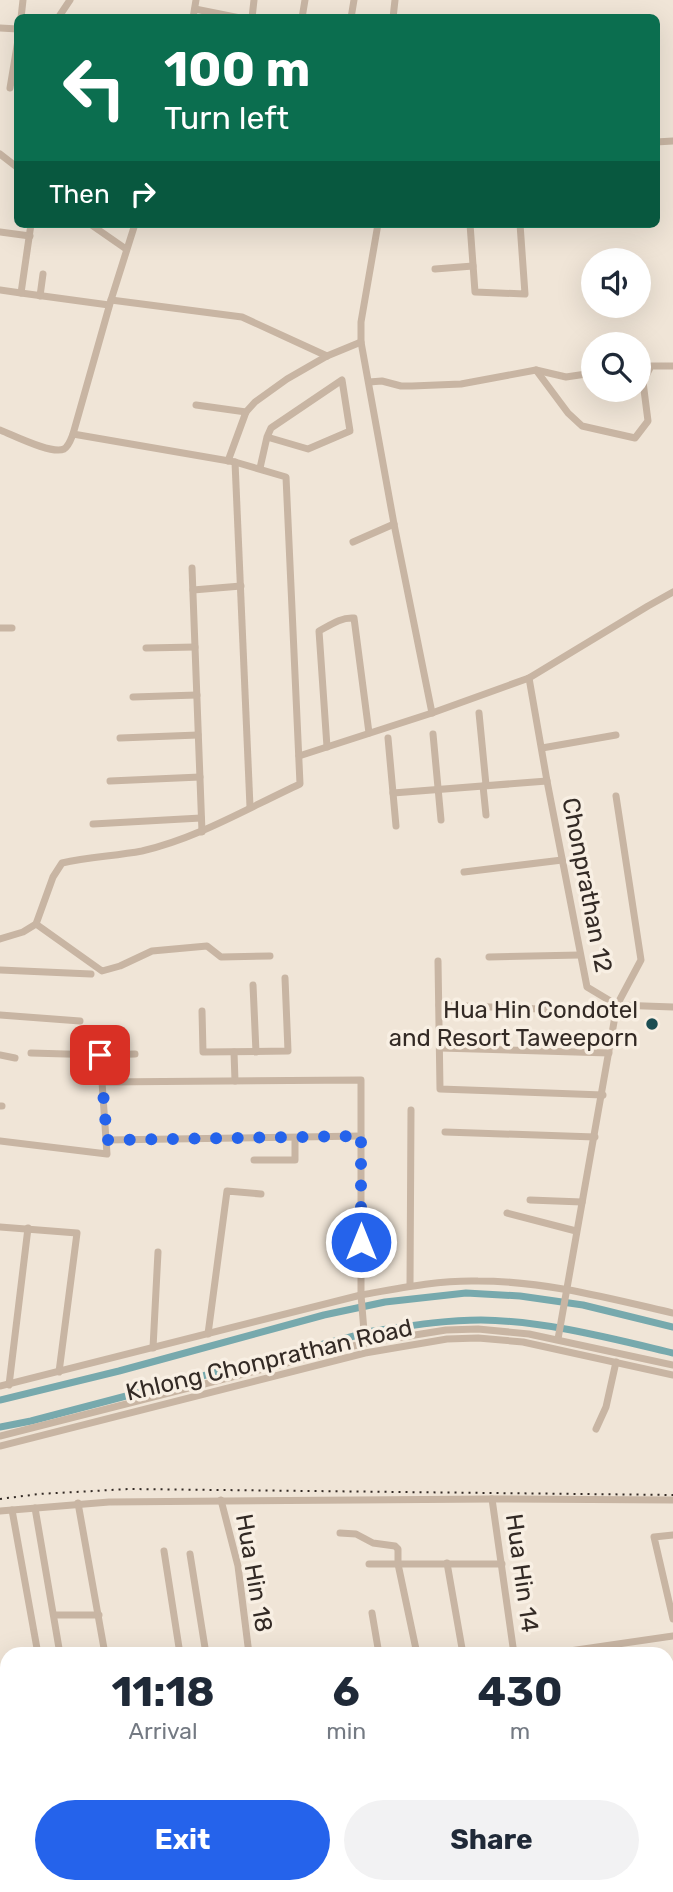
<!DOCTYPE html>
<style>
:root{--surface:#fff;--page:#f2f2f3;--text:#1f2937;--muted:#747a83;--accent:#2563eb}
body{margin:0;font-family:Rubik,sans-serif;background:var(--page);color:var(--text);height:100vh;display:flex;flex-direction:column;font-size:26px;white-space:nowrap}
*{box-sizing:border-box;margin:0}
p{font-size:23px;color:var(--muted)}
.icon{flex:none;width:38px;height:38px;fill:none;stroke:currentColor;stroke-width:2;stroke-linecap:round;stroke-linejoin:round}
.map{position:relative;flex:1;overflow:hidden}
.drawer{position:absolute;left:0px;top:1647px;width:674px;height:247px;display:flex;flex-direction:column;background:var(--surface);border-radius:21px 21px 0 0;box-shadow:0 7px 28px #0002}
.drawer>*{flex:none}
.guide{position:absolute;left:14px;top:14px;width:646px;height:214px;border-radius:10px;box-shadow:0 7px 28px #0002;background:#0b6e4f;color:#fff;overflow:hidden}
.controls{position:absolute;left:581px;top:248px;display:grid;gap:14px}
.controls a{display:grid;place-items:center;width:70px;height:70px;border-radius:50%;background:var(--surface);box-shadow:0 7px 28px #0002;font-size:35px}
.pin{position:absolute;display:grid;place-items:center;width:60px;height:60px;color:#fff;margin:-30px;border-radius:14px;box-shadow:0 4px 10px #0006}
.me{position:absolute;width:77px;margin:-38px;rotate:0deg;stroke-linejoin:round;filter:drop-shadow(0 0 5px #0008)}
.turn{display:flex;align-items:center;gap:24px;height:147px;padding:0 35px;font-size:32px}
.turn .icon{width:91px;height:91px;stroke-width:2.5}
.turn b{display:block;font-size:49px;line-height:60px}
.then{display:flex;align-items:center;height:66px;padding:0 35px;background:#0003;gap:14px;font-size:26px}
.eta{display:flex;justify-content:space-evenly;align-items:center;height:119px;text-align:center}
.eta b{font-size:42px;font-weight:700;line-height:49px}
.primary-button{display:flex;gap:14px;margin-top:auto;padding:14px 35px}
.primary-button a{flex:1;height:80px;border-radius:42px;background:var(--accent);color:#fff;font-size:28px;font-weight:700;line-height:80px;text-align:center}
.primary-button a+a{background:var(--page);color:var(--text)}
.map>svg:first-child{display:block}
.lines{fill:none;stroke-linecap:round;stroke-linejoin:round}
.canal{stroke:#77a9ad;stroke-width:7}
.minor{stroke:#c8b5a3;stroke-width:7}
.rail{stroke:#332a25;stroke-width:2;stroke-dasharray:2 5;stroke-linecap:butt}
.route{stroke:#2563eb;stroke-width:12;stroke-dasharray:0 21.6}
.poi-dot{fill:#1c4e53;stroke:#f8efe3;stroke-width:2.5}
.labels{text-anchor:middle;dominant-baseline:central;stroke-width:7;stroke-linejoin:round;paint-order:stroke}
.street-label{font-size:24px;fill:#332a25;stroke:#f8efe3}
.poi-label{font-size:24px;fill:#332a25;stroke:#f8efe3;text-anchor:end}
</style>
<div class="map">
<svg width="673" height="1892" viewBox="0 0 673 1892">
<rect width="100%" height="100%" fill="#f0e5d7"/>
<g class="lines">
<g class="canal">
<path d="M 0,1400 L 119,1371 L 324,1315 L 385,1302 L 466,1293 L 520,1296 L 583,1305 L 673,1327"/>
<path d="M 0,1427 L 31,1421 L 373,1331 C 408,1326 444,1320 481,1320 C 546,1321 610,1338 673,1353"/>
</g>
<g class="minor">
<path d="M 195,9 L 240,18"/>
<path d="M 21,18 L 23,0"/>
<path d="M 58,18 L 70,0"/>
<path d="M 193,18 L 196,0"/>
<path d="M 252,18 L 254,0"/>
<path d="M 302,18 L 305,0"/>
<path d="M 351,18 L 354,0"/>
<path d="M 393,18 L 395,0"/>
<path d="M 0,28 L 18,29"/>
<path d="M 10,88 L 18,40"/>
<path d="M 656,142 L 673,141"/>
<path d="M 0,154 L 18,168"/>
<path d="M 31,224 L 21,293 L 109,305"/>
<path d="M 90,224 L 126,249"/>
<path d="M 378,224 L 361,322 L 361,342 L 394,524 L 432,713"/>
<path d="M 470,224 L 475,292 L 525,294 L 520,224"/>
<path d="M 0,232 L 30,236"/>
<path d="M 435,269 L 473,266"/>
<path d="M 0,290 L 21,293"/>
<path d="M 40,296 L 43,274"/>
<path d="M 111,300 L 242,317 L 327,356"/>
<path d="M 536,370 L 566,377 L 593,373"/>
<path d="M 369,382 L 382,381 L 401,386 L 412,386 L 461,384 L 536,370 L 568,413 L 582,426 L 635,438 L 648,421 L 643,382 L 651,366 L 673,366"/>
<path d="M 196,405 L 246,412"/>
<path d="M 0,430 C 13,435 52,455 64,449 C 69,446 71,439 73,434 L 111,300 L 135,224"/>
<path d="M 228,461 L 246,412 L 255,402 L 287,379 L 327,356 L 361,342"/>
<path d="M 235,462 L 250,807"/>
<path d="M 260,468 L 267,437 L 271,428 L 342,380 L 350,431 L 308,449 L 267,437"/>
<path d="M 353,542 L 394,524"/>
<path d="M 192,568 L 202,832"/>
<path d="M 193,590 L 241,586"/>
<path d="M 0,628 L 12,628"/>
<path d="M 146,648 L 195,647"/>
<path d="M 529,678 L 547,781 L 587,987 L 617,1005 L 558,1339"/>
<path d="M 133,697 L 197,695"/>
<path d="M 479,713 L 486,785"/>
<path d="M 433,734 L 441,820"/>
<path d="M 120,738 L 198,735"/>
<path d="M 388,738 L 396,826"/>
<path d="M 327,747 L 319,631 C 330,625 341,617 354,618 L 369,733"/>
<path d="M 542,748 L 616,735"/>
<path d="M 299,756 L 432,713 L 529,678 L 648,606 L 673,592"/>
<path d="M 110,781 L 200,777"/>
<path d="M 483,786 L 486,815"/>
<path d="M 393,793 L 547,781"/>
<path d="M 616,796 L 641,960 L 617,1005 L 673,1007"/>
<path d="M 93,824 L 201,818"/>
<path d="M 464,872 L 562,860"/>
<path d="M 36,924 L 102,971 L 120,966 L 152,951 L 207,946 L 221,957 L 270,956"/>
<path d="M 0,939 L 23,932 L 36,924 L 53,877 L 62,863 C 88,857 115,856 142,851 C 198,838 248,808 300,784 L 286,477 L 235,462 L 73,434"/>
<path d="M 489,957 L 580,955"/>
<path d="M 438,961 L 440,1089 L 603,1095"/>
<path d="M 0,970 L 91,974"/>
<path d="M 253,985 L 256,1052"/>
<path d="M 439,1005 L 616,1012"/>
<path d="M 202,1011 L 203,1052 L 288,1051 L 285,978"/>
<path d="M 0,1015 L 80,1021"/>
<path d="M 121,1031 L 122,1055"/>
<path d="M 440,1048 L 609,1053"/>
<path d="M 234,1052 L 235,1081"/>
<path d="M 31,1053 L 100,1055 L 135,1054"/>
<path d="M 0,1055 L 15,1058"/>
<path d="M 100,1055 L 102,1082"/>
<path d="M 0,1106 L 2,1106"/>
<path d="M 445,1132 L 595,1137"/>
<path d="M 106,1140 L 361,1136"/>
<path d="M 0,1141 L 107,1154 L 102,1082 L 361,1080 L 361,1295 L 365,1343"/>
<path d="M 254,1160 L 295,1160 L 295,1138"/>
<path d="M 530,1200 L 582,1202"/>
<path d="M 507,1213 L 576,1231"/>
<path d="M 0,1227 L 77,1233 L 59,1372"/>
<path d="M 410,1286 L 411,1110"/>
<path d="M 208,1334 L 227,1191 L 261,1194"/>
<path d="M 153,1348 L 158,1252"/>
<path d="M 9,1385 L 28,1228"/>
<path d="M 0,1386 L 361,1295 C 400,1288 439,1280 478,1281 C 545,1281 608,1298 673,1313"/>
<path d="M 596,1429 L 606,1407 L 616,1362"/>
<path d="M 0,1436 L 365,1343 L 446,1330 L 478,1329 L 529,1334 L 673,1365"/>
<path d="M 0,1446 L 365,1353 L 447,1339 L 478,1338 L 523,1342 L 673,1375"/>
<path d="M 492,1499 L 514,1654"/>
<path d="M 221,1500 L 238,1566 L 249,1654"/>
<path d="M 78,1503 L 105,1654"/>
<path d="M 35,1508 L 60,1654"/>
<path d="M 12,1510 L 38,1654"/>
<path d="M 0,1511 L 109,1502 L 492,1499 L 673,1500"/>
<path d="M 340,1533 L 356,1534 L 373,1543 L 395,1546 L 398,1549 L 398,1564 L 417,1654"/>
<path d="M 673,1535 L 654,1537 L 673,1619"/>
<path d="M 164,1551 L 180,1654"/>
<path d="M 190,1554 L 206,1654"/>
<path d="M 447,1563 L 463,1654"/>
<path d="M 369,1564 L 502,1564"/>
<path d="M 372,1613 L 379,1654"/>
<path d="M 54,1615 L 99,1615"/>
<path d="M 549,1654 L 673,1636"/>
<path d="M 667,1682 L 673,1681"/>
<path d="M 0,1705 L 7,1737"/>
<path d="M 667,1707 L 673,1706"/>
<path d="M 667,1754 L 673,1753"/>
<path d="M 667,1801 L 673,1798"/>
<path d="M 0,1809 L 7,1809"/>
<path d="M 71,1886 L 72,1892"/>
<path d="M 100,1886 L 101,1892"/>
<path d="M 143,1886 L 143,1892"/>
<path d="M 167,1886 L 168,1892"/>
<path d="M 219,1886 L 220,1892"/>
<path d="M 243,1886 L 244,1892"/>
<path d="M 286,1886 L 287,1892"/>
<path d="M 471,1886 L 472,1892"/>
<path d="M 544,1886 L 544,1892"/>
<path d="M 602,1886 L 603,1892"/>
</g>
<path class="rail" d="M 0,1499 L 39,1494 L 129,1489 L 673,1495"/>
</g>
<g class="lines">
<path class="route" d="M 100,1055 L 107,1140 L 361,1136 L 361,1242"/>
</g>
<circle class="poi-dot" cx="652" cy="1024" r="7"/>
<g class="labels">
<g class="street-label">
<text transform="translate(587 885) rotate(79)">Chonprathan 12</text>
<text transform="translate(269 1360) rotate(-13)">Khlong Chonprathan Road</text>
<text transform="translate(254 1573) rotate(80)">Hua Hin 18</text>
<text transform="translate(522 1573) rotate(82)">Hua Hin 14</text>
</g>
<g class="poi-label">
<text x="638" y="1010">Hua Hin Condotel<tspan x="638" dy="28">and Resort Taweeporn</tspan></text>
</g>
</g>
</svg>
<div class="controls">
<a><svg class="icon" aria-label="sound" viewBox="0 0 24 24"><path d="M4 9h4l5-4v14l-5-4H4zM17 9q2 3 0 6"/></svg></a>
<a><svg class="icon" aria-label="search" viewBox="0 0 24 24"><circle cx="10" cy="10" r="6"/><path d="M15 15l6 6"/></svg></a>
</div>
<div class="pin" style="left:100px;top:1055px;background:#d93025"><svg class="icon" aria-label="arrive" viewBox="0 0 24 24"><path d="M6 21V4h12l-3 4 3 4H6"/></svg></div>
<svg class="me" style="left:361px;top:1242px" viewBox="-20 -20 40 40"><circle r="17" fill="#2563eb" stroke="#fff" stroke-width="3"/><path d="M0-11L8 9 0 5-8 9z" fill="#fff"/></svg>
<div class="guide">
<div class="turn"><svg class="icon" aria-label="left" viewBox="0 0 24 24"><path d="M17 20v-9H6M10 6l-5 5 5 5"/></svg><div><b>100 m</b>Turn left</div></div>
<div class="then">Then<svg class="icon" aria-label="right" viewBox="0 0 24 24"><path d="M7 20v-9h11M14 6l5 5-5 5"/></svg></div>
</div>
<section class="drawer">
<div class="eta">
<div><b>11:18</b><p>Arrival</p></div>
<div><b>6</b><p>min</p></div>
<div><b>430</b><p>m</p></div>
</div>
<div class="primary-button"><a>Exit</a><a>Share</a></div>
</section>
</div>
